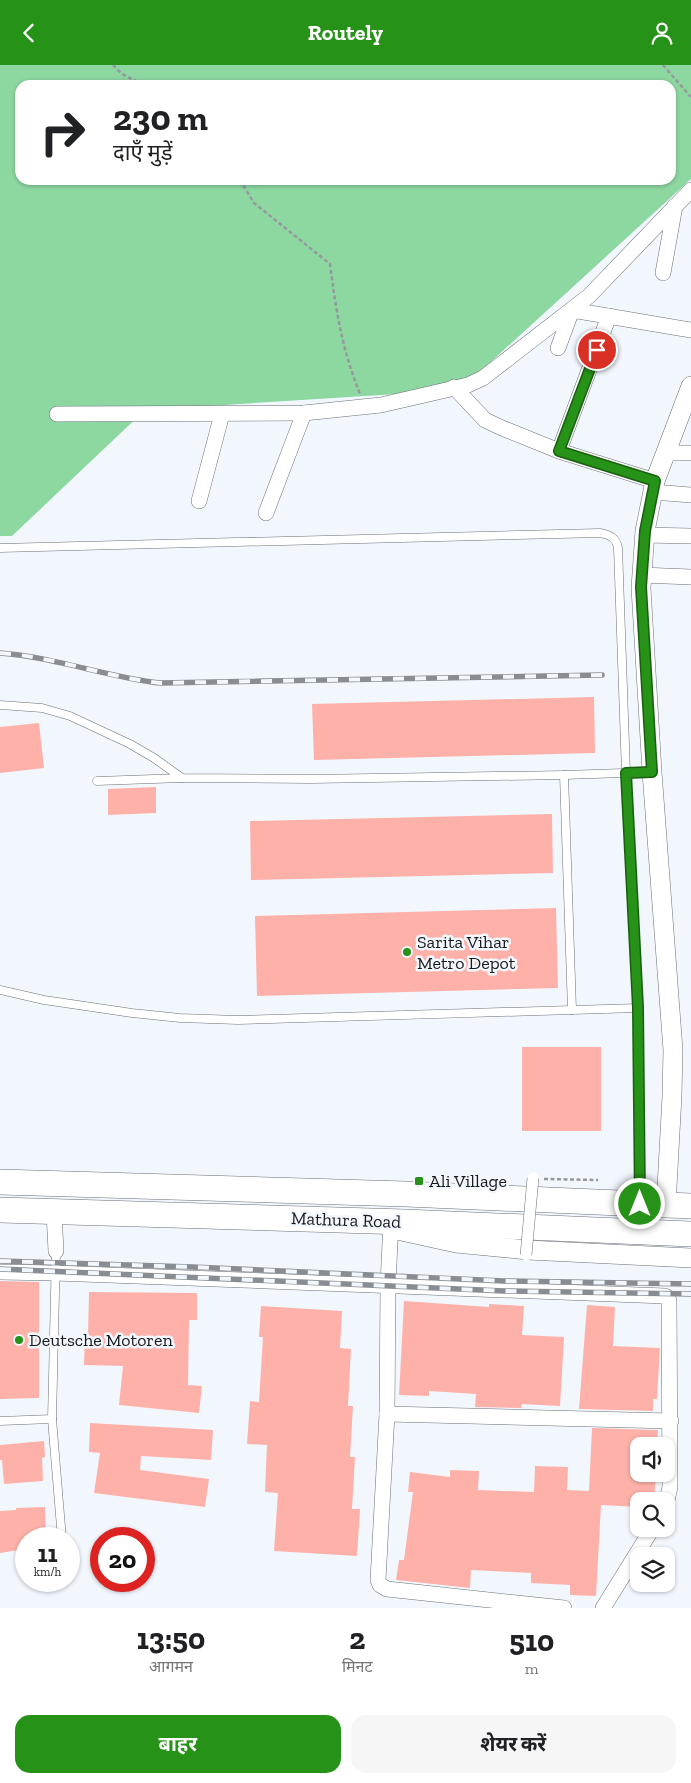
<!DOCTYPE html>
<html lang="hi">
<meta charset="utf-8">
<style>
:root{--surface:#fff;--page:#f6f6f6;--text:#202124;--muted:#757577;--accent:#279218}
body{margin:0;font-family:"Zilla Slab","Noto Sans Devanagari",serif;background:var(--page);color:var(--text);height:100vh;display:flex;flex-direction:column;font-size:19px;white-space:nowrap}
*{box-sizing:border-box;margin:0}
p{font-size:16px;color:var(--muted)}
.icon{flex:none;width:28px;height:28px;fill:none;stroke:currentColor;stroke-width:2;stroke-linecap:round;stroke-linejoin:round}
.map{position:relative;height:1543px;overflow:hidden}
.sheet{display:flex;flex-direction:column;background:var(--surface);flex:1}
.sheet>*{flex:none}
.banner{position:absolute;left:15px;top:15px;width:661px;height:105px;border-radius:15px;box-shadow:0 1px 4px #0004;background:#fff;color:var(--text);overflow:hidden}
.fabs{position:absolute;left:630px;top:1372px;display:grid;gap:10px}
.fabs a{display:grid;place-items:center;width:45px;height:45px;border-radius:10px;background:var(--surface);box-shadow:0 1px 4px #0004;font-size:25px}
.speed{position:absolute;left:15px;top:1462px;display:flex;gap:10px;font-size:25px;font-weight:700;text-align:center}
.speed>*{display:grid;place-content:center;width:65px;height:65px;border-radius:50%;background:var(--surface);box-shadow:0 1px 4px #0004;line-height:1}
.speed small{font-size:12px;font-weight:400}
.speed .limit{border:8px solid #d22;background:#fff;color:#111}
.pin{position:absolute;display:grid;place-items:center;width:42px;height:42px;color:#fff;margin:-21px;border:2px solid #fff;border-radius:50%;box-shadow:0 1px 5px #0007}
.me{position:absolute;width:55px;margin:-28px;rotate:0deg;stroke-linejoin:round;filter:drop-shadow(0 0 4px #0008)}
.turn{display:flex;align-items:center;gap:18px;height:105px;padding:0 15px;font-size:22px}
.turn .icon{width:65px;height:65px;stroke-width:2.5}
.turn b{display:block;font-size:35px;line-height:42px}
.eta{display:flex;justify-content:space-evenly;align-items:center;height:85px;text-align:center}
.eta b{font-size:30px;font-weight:700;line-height:35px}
.cta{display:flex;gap:10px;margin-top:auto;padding:10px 15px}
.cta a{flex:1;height:58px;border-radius:15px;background:var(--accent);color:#fff;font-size:20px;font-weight:700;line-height:58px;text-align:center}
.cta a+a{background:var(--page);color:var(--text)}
header{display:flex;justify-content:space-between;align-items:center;height:65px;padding:0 15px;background:var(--accent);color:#fff;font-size:22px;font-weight:700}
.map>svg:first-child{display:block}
.green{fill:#8dd7a1;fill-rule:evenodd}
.building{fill:#feb1a9}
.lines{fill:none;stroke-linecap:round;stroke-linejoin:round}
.service-casing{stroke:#6b6f75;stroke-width:9}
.minor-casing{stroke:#6b6f75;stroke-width:16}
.tertiary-casing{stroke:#6b6f75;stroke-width:20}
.trunk-casing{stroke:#6b6f75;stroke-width:26}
.path{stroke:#95999e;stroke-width:2.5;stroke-dasharray:4 2.5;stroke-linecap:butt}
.service{stroke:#fff;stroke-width:8}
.minor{stroke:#fff;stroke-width:15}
.tertiary{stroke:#fff;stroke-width:19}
.trunk{stroke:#fff;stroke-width:25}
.rail-casing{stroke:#898d91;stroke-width:5.5}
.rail{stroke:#f2f7fe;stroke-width:4;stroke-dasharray:11;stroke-linecap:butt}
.pedestrian-bridge-casing{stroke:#6b6f75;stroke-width:12;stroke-linecap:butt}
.pedestrian-bridge{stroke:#fff;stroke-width:11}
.route-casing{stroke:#195f10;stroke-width:12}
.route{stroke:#279218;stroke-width:9}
.poi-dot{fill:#279218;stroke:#f2f7fe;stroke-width:2}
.labels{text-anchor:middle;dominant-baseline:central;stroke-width:5;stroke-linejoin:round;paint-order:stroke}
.poi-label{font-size:18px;fill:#17191b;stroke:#f2f7fe;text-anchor:start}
.street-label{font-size:18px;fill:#17191b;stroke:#f2f7fe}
</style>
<header><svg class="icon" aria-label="back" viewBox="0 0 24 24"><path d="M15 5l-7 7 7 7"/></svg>Routely<svg class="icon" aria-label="person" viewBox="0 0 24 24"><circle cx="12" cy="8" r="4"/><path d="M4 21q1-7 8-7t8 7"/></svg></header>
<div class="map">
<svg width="691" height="1543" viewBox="0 0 691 1543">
<rect width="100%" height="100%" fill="#f2f7fe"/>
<path class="green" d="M 0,0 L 691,0 L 691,114 L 460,325 L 145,345 L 12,471 L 0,471 ZM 20,20 L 671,20 L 671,115 L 20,115 Z"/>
<g class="building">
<path d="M 594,632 L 595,688 L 314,695 L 312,639 Z"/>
<path d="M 39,658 L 44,703 L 0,708 L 0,662 Z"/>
<path d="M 156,722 L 156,748 L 108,750 L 108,724 Z"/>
<path d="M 552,749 L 553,808 L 251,815 L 250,756 Z"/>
<path d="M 556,843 L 558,923 L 257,931 L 255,851 Z"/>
<rect x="522" y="982" width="79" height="84"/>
<path d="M 0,1216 L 39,1217 L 39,1333 L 0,1334 Z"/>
<path d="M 89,1227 L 197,1228 L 197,1255 L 189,1255 L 188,1320 L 202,1321 L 199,1348 L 119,1340 L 123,1301 L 84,1300 L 85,1270 L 88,1270 Z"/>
<path d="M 404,1236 L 489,1242 L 489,1239 L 524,1241 L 522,1270 L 564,1272 L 560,1341 L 522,1339 L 521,1343 L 475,1342 L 476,1329 L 429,1326 L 429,1331 L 399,1330 Z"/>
<path d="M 587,1240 L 615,1242 L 613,1281 L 660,1283 L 657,1334 L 653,1334 L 653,1346 L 579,1344 Z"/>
<path d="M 261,1241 L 342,1246 L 340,1283 L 351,1284 L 348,1341 L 353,1341 L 350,1392 L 355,1392 L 352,1444 L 360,1444 L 357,1491 L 274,1486 L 278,1428 L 265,1427 L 267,1380 L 247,1379 L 250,1336 L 259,1337 L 263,1272 L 259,1272 Z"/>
<path d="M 90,1358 L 213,1365 L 211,1395 L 141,1391 L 140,1405 L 209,1414 L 205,1442 L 94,1428 L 100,1388 L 89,1387 Z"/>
<path d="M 592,1363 L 658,1365 L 657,1381 L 639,1381 L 639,1409 L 656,1409 L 654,1436 L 639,1436 L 639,1442 L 601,1440 L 596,1531 L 570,1530 L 570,1520 L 531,1518 L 531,1508 L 471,1505 L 470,1523 L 396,1515 L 399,1495 L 404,1495 L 413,1427 L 408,1427 L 410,1407 L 450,1412 L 450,1405 L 479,1406 L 478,1425 L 534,1427 L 535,1401 L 568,1402 L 567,1425 L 589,1426 Z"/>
<path d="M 44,1376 L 45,1392 L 42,1393 L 43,1416 L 4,1419 L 2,1395 L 0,1395 L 0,1380 Z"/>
<path d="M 45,1442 L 46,1474 L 26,1474 L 26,1484 L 0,1488 L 0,1446 L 16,1445 L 16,1443 Z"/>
</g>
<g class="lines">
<defs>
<g id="service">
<path d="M 0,483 L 600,468 C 611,470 616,473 618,483 L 626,708 L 638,943 L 640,1137"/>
<path d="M 0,640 L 42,643 L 70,651 L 130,679 L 154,693 L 182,713 L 311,714 L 564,710 L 652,707"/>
<path d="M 564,710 L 572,945 L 638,943"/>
<path d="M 97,716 L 182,713"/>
<path d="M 0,925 L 44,935 L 132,948 L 180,953 L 238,955 L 572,945"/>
<path d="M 52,1354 L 62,1474"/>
<path d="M 0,1356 L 52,1354 L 56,1186"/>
</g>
<g id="minor">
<path d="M 663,208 L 675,141"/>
<path d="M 558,283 L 572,245 L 691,265"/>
<path d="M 454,322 L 485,355 L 502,363 L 559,386 L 655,416"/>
<path d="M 57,349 L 304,348 L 381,340 L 468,320 L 483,313 L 589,231 L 691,125"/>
<path d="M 559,386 L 609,251"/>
<path d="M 666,388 L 691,388"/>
<path d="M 653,427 L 691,430"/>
<path d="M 199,436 L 222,349"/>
<path d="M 266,448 L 304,348"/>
<path d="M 644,470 L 691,471"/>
<path d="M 641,510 L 691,512"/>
<path d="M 54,1147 L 56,1186"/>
<path d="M 391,1156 L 388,1220 L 387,1349 L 378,1515 L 380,1520 L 387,1524 L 564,1543"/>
<path d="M 0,1207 L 55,1208 L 665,1231 L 668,1233 L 669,1236 L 670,1422 L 666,1440"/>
<path d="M 387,1349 L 671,1356"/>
<path d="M 603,1543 L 652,1464"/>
</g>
<g id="tertiary">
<path d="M 666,1140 L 672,1031 L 673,985 L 652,707 L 641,523 L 645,466 L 655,416 L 691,321"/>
<path d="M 397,1165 L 456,1178 L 528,1185 L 691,1193"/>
</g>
<g id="trunk">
<path d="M 0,1117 L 406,1129 L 691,1141"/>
<path d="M 0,1145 L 405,1157 L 691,1169"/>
</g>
</defs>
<use href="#service" class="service-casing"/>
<use href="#minor" class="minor-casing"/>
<use href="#tertiary" class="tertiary-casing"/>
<use href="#trunk" class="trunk-casing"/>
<g class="path">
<path d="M 113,0 L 122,9 L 144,20"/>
<path d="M 663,0 L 691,32"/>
<path d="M 240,115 L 254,138 L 330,199 C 336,246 342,284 360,329"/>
<path d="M 544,1114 L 598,1115"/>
</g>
<use href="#service" class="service"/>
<use href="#minor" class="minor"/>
<use href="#tertiary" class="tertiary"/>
<use href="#trunk" class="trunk"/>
<defs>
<g id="rail">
<path d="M 0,588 C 55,592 106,612 160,618 L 602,610"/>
<path d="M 0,1196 L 192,1202 L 504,1216 L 691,1219"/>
<path d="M 0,1204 L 504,1226 L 691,1229"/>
</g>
</defs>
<use href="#rail" class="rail-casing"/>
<use href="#rail" class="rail"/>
<defs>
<path id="pedestrian-bridge" d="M 526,1190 L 533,1113"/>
</defs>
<use href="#pedestrian-bridge" class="pedestrian-bridge-casing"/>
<use href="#pedestrian-bridge" class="pedestrian-bridge"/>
</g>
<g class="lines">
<defs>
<path id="route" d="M 597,285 L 559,386 L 655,416 L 645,466 L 641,522 L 652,707 L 626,708 L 638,943 L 640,1139"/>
</defs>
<use href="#route" class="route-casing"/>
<use href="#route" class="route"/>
</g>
<g class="poi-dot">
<circle cx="407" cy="887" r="5"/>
<rect x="414" y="1111" width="10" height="10" rx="2.5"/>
<circle cx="19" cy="1275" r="5"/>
</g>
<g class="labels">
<g class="poi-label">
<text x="417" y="877">Sarita Vihar<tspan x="417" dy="21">Metro Depot</tspan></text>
<text x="429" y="1116">Ali Village</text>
<text x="29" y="1275">Deutsche Motoren</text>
</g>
<g class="street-label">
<text transform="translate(346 1155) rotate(2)">Mathura Road</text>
</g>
</g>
</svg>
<div class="fabs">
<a><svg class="icon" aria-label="sound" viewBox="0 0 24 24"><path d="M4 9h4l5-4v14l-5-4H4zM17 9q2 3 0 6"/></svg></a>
<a><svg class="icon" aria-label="search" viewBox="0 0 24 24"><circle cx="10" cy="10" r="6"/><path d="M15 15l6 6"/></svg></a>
<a><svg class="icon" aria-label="layers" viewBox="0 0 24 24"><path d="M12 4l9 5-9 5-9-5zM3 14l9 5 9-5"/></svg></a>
</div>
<div class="speed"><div>11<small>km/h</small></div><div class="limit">20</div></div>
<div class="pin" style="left:597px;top:285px;background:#d93025"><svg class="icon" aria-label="arrive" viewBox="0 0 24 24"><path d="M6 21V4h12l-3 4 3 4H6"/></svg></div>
<svg class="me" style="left:640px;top:1139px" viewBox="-20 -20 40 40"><circle r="17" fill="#279218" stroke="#fff" stroke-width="3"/><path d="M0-11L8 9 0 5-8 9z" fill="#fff"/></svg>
<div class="banner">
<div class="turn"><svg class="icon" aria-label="right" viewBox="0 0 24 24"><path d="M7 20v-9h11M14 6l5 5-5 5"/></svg><div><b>230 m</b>दाएँ मुड़ें</div></div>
</div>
</div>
<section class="sheet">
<div class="eta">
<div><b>13:50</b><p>आगमन</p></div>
<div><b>2</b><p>मिनट</p></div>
<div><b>510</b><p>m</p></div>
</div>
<div class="cta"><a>बाहर</a><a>शेयर करें</a></div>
</section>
